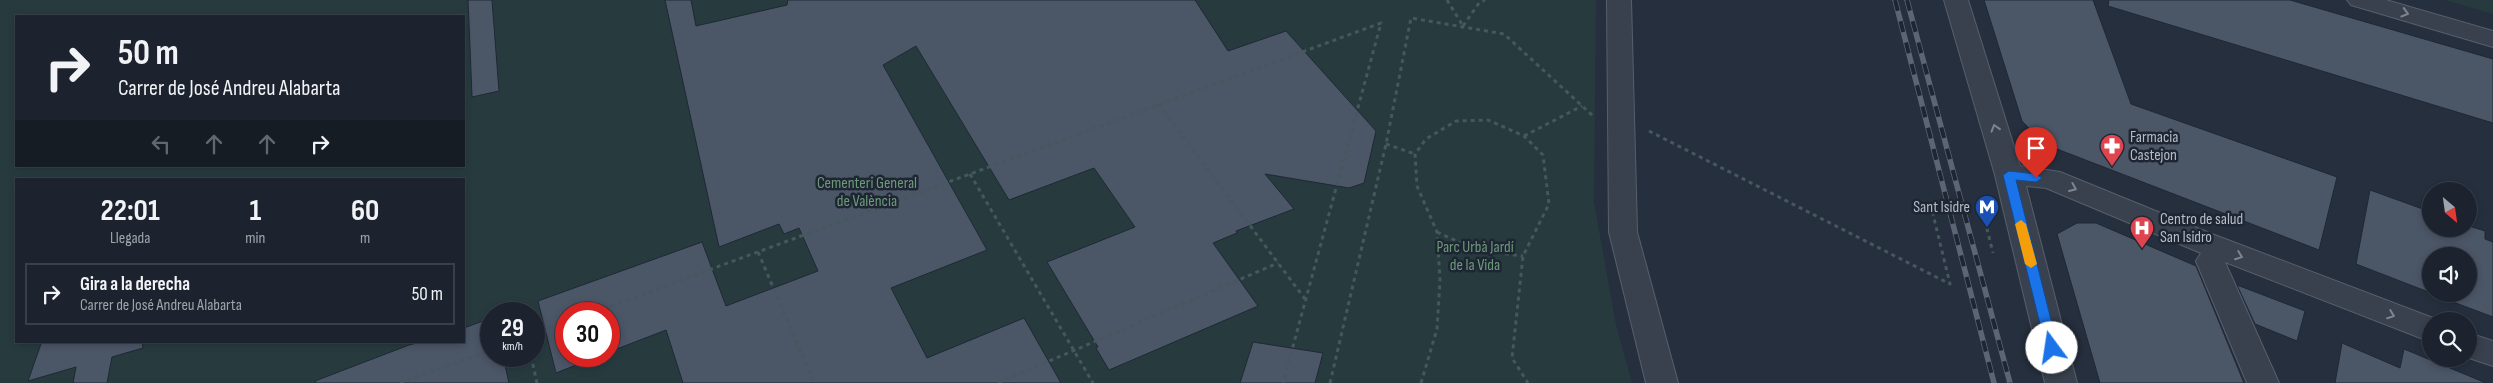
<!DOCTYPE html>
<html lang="es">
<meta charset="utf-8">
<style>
:root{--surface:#1c232e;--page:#292f3a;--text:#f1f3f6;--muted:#a0a4aa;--line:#3a404a}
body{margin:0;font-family:"Sofia Sans Condensed",sans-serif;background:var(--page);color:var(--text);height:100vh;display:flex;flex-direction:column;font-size:19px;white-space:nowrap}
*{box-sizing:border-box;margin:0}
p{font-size:16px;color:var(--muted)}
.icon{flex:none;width:28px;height:28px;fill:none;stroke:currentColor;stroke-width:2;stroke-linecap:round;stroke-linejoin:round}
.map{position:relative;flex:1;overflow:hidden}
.side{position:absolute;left:15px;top:178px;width:450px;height:165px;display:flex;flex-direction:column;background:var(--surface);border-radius:0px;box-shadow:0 2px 8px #0003,0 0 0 1px var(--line)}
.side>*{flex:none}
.top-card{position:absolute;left:15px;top:15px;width:450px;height:152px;border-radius:0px;box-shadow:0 2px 8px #0003,0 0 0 1px var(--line);background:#1c232e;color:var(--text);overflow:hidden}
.needle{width:32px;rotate:151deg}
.fabs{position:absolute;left:2422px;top:182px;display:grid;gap:10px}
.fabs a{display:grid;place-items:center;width:55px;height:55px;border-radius:50%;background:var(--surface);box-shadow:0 2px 8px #0003,0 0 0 1px var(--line);font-size:25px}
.speed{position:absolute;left:480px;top:302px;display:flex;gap:10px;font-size:25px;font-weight:700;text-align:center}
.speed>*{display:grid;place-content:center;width:65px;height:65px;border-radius:50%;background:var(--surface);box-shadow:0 2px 8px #0003,0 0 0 1px var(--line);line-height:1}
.speed small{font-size:12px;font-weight:400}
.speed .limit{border:8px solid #d22;background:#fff;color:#111}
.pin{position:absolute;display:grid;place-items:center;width:42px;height:42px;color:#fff;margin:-51px -21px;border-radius:50% 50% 50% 0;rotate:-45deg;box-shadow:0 0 5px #0007}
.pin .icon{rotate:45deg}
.me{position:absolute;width:55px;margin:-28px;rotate:346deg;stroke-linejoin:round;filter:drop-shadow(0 0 4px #0008)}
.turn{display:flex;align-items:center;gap:18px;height:105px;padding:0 20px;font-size:22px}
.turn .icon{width:65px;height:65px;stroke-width:2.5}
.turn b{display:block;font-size:35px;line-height:42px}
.lanes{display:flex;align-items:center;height:48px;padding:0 20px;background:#0003;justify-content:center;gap:25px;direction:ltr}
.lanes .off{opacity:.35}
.eta{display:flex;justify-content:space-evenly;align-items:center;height:85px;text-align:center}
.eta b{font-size:30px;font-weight:700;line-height:35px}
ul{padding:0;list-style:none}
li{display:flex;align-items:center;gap:15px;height:62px;margin:0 10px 8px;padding:0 10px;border:2px solid var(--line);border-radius:0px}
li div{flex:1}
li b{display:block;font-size:19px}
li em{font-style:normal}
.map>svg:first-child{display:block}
.green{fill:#273b3f;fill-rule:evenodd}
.building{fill:#4b5667;stroke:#202835}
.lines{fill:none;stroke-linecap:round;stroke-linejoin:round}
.street-casing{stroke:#575f6c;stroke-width:2}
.path{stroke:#45585c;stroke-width:3;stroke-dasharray:4 4;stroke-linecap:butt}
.street{fill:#39414e;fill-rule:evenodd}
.rail-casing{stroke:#5b6575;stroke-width:5.5}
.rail{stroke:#1e2633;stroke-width:4;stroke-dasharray:11;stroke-linecap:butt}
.oneway{stroke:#7d8592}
.route{fill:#1a73e8;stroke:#114b97}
.slow{fill:#f59e0b}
.labels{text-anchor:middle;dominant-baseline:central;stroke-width:5;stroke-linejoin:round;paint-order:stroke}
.poi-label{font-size:16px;fill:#b5bcc9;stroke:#1e2633;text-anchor:start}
.park-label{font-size:16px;fill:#6d9979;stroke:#1e2633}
</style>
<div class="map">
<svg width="2493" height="383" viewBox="0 0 2493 383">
<rect width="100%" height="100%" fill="#252f3e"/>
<g class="green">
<path d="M 0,0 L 1596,0 L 1594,202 L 1616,325 L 1632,383 L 0,383 ZM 16,16 L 464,16 L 464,166 L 16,166 ZM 16,179 L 464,179 L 464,341 L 16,341 ZM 491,314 L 534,314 L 534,356 L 491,356 ZM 566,314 L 609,314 L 609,356 L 566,356 Z"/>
<path d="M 2445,0 L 2493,0 L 2493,14 Z"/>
</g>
<g class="building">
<path d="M 468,0 L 492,0 L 499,91 L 472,97 Z"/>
<path d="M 665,0 L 691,0 L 696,26 L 787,5 L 788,0 L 1195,0 L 1228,51 L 1286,31 L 1376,131 L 1364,183 L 1349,188 L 1265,174 L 1294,209 L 1236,231 L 1237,233 L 1213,243 L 1258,306 L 1109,370 L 1096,348 L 1098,347 L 1047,262 L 1135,227 L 1094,168 L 1009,200 L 916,46 L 883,65 L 987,250 L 891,288 L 927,358 L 1024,318 L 1061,383 L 683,383 L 666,330 L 609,352 L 609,314 L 566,314 L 566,356 L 599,356 L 556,373 L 538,301 L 702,242 L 726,306 L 818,271 L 799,228 L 784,234 L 779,224 L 719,247 Z"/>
<path d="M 1984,0 L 2093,0 L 2131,104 L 2337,177 L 2319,250 L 2044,144 L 2022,121 Z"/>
<path d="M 2109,0 L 2290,0 L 2493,59 L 2493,123 L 2108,6 Z"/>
<path d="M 2370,190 L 2431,212 L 2431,229 L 2469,229 L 2469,226 L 2485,231 L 2485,239 L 2493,242 L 2493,317 L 2432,294 L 2469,294 L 2469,256 L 2431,256 L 2431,293 L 2356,264 Z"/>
<path d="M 2077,223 L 2096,223 L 2196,266 L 2244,383 L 2100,383 L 2057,234 Z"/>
<path d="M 2237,285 L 2305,311 L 2297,341 L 2255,324 Z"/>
<path d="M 491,318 L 491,356 L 503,356 L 509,383 L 316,383 L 315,381 L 409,345 L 425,341 L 464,341 L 464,328 Z"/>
<path d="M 42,341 L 142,341 L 143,348 L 112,357 L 107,383 L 73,383 L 76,367 L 28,381 Z"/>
<path d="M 1253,342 L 1323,353 L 1315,383 L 1240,383 Z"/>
<path d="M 2342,343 L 2400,368 L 2404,349 L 2486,383 L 2335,383 Z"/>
</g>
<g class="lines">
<defs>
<g id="street">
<path d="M 1607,0 L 1631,0 L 1637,232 L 1678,383 L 1646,383 L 1609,232 Z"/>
<path d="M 1944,0 L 1968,0 L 2020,166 L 2060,172 L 2212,234 L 2441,321 L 2431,321 L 2431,342 L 2225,262 L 2279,383 L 2247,383 L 2196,261 L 2201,253 L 2046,188 L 2026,186 L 2077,383 L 2045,383 L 1995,175 Z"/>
<path d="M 2347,0 L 2386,0 L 2493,31 L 2493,47 L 2351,5 Z"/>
<path d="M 2469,333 L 2493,341 L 2493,366 L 2469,358 Z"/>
</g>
</defs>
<use href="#street" class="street-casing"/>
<g class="path">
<path d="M 1447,0 L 1463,26"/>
<path d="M 1463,26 L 1479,3 L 1485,0"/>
<path d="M 1159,104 L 1305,299"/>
<path d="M 1649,131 L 1950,284 L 1930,202"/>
<path d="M 1524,136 L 1582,106"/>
<path d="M 1386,144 L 1415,154"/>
<path d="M 970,174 L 1093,383"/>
<path d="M 1981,205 L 1993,253"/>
<path d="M 1437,232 L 1476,250 L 1523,256"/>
<path d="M 758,252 L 814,383"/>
<path d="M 589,314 L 1381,23 L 1283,383"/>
<path d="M 534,334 L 566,322"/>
<path d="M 531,356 L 537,383"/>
<path d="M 400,383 L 491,350"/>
<path d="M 998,383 L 1278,263"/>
<path d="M 1330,383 L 1386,144 L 1411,18 L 1504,34 L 1593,116"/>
<path d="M 1421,383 L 1437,329 L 1440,280 L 1437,232 L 1417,186 L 1415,154 L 1426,139 L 1456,121 L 1488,120 L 1524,136 L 1543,155 L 1549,204 L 1523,256 L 1512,358 L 1528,383"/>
</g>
<use href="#street" class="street"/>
<defs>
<g id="rail">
<path d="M 1895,0 L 1994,383"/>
<path d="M 1907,0 L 2010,383"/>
</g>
</defs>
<use href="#rail" class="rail-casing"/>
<use href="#rail" class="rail"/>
</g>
<defs><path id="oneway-chevron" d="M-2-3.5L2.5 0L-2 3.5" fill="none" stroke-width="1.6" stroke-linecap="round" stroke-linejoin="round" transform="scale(1.25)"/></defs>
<g class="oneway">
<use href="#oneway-chevron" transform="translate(2405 13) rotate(16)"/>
<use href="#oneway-chevron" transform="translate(1995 128) rotate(-107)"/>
<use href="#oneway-chevron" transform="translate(2073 188) rotate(23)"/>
<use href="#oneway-chevron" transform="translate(2239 256) rotate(21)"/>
<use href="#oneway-chevron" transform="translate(2391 315) rotate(21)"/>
</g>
<path class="route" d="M 2009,171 L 2036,174 L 2042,178 L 2036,182 L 2016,180 L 2058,348 L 2052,353 L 2046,348 L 2003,175 Z"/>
<path class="slow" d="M 2021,220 L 2026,224 L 2037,264 L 2031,268 L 2025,264 L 2015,224 Z"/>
<defs>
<symbol id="pharmacy-pin" viewBox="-11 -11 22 30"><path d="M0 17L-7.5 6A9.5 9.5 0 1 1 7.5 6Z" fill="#e0444e" stroke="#1e2633"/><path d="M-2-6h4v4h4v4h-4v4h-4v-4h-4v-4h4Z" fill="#fff"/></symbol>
<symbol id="metro-pin" viewBox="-11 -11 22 30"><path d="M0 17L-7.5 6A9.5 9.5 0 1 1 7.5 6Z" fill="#1a4fb4" stroke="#1e2633"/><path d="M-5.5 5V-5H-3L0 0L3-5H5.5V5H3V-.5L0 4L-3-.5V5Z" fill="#fff"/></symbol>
<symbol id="hospital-pin" viewBox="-11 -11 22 30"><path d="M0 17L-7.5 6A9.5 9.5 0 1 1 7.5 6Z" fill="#e0444e" stroke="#1e2633"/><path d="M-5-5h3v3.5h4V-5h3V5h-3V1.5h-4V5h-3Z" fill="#fff"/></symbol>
</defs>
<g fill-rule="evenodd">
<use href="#pharmacy-pin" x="2098" y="132" width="28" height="38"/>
<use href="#metro-pin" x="1973" y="193" width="28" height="38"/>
<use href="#hospital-pin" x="2128" y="214" width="28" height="38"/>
</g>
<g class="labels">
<g class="poi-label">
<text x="2130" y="137">Farmacia<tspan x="2130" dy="18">Castejon</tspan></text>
<text x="1970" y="207" text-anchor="end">Sant Isidre</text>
<text x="2160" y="219">Centro de salud<tspan x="2160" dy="18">San Isidro</tspan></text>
</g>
<g class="park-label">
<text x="867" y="183">Cementeri General<tspan x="867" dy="18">de València</tspan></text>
<text x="1475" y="247">Parc Urbà Jardí<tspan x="1475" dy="18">de la Vida</tspan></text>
</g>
</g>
</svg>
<div class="fabs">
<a><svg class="needle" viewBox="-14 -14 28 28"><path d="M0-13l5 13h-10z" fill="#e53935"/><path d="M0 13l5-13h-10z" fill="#a0a4aa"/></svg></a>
<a><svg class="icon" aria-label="sound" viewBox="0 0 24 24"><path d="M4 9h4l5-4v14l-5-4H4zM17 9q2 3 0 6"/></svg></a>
<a><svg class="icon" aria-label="search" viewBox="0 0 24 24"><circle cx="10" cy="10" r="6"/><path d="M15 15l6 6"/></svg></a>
</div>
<div class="speed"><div>29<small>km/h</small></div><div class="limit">30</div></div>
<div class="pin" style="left:2036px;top:178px;background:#d93025"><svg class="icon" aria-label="arrive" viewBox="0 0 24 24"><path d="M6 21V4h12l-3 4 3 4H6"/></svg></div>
<svg class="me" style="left:2052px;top:348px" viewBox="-20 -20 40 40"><circle r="19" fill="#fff"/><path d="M0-13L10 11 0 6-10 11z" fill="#1a73e8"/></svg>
<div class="top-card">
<div class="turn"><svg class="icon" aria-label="right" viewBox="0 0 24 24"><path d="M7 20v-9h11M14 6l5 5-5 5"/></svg><div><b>50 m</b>Carrer de José Andreu Alabarta</div></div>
<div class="lanes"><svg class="icon off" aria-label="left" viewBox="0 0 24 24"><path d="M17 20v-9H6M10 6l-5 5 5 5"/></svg><svg class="icon off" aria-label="ahead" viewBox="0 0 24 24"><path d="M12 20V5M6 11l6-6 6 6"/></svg><svg class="icon off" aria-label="ahead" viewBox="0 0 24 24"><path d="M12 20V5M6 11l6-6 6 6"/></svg><svg class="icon" aria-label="right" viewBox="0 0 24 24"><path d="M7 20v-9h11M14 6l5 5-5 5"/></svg></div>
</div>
<section class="side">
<div class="eta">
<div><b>22:01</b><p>Llegada</p></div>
<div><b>1</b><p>min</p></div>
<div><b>60</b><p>m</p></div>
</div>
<ul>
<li><svg class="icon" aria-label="right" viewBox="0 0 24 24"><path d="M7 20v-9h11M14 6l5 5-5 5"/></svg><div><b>Gira a la derecha</b><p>Carrer de José Andreu Alabarta</p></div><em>50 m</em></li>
</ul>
</section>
</div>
